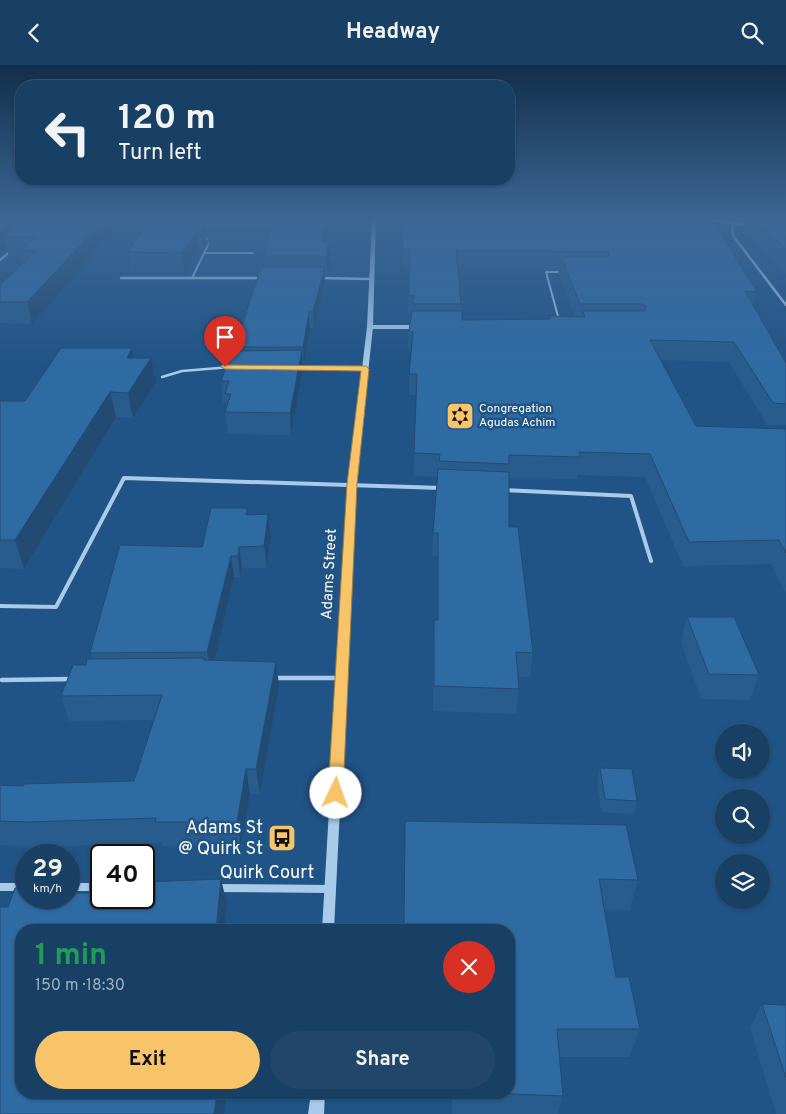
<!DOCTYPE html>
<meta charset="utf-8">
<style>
:root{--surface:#183f64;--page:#21466a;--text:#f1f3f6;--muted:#9fafbf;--line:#365878;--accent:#f7c469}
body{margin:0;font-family:Overpass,sans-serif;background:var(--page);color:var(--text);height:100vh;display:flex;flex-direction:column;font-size:19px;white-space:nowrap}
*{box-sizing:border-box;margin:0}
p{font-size:16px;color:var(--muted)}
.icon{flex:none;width:28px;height:28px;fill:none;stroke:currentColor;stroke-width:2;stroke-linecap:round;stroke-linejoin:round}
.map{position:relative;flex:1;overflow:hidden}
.panel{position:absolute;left:15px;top:859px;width:500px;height:175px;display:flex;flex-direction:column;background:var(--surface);border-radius:20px;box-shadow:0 1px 4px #0004,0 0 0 1px var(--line)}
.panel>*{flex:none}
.guide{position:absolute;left:15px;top:15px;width:500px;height:105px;border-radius:20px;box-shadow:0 1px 4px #0004,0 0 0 1px var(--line);background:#183f64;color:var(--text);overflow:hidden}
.controls{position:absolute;left:715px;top:659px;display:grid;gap:10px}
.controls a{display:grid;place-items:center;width:55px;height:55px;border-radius:50%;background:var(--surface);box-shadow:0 1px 4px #0004,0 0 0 1px var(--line);font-size:25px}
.speed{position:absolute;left:15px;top:779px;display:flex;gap:10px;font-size:25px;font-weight:700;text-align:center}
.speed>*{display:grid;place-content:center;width:65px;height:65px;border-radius:50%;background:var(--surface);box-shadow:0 1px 4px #0004,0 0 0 1px var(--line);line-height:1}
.speed small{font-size:12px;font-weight:400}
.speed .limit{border:2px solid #111;border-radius:8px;background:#fff;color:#111}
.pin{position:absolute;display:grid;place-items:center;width:42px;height:42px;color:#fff;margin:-51px -21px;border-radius:50% 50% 50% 0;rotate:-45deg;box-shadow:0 0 5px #0007}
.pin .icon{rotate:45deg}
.me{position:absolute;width:55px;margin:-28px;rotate:3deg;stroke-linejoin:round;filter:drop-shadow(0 0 4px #0008)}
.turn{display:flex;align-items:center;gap:18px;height:105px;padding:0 20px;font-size:22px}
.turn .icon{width:65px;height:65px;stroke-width:2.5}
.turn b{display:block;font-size:35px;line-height:42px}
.round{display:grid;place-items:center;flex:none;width:52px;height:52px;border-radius:26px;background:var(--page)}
.summary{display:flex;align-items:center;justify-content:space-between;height:85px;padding:0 20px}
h1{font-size:30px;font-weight:700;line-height:38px;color:#1e9e55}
.button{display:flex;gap:10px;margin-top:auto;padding:10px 20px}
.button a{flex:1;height:58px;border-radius:30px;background:var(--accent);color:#111;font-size:20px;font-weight:700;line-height:58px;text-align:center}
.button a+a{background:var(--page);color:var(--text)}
header{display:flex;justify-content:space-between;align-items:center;height:65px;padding:0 20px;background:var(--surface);font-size:22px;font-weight:700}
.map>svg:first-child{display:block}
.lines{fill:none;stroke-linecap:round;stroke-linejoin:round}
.service-far3{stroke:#a9cbea;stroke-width:2}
.service-far2{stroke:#a9cbea;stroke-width:2.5}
.service-far1{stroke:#a9cbea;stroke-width:4}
.service{stroke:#a9cbea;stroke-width:4.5}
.minor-far2{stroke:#a9cbea;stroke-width:2.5}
.minor-far1{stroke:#a9cbea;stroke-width:4}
.minor{stroke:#a9cbea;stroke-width:8}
.tertiary{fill:#a9cbea;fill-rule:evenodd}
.primary{fill:#ecf5fe;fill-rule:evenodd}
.wall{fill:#285c8c;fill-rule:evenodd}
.shaded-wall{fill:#214b72}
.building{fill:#2f6ba3;stroke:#214b72}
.route{fill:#f7c469;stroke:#a17f44}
.labels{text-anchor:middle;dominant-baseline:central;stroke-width:5;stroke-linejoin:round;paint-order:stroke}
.far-poi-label{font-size:12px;fill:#fff;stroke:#205486;text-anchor:start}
.street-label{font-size:15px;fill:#fff;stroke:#205486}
.near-poi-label{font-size:18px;fill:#fff;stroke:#205486;text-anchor:end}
.near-street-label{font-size:18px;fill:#fff;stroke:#205486}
</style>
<header><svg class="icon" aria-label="back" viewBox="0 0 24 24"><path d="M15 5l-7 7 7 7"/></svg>Headway<svg class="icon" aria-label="search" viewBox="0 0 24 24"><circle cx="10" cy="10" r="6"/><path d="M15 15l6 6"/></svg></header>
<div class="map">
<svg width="786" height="1049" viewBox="0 0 786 1049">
<rect width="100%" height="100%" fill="#205486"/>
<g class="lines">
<g class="service-far3">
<path d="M 204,188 L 253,188"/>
<path d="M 192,213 L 210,176 L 203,171"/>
<path d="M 559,255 L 546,207 L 562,207"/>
</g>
<g class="service-far2">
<path d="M 300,303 L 365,303"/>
<path d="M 162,312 L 182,306 L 231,302"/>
</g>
<g class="service-far1">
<path d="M 504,425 L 631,431 L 651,496"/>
<path d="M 0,541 L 56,542 L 124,413 L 442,423"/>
</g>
<g class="service">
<path d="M 275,613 L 340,613"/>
<path d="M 2,615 L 73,614"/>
</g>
<g class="minor-far2">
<path d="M 733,158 L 732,167 L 734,172 L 786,240"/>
<path d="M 0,195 L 13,184"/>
<path d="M 121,213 L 263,213"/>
<path d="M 319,213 L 371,214"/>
</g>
<path class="minor-far1" d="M 370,262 L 414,262"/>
<g class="minor">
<path d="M 0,822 L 26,822"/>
<path d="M 69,822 L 101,822"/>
<path d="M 217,823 L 331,824"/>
</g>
<g class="tertiary">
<path d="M 372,155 L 376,155 L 373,262 L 356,419 L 334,865 L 322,865 L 348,419 L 367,262 Z"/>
<path d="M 311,1028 L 325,1028 L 324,1049 L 308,1049 Z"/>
</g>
<path class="primary" d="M 704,155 L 722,155 L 786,164 L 786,168 Z"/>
</g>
<g class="wall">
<path d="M 0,155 L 124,155 L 32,259 L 0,258 L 0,220 L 22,199 L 20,191 L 9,191 L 7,184 L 0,191 Z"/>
<path d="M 149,155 L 332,155 L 327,177 L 330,197 L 327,211 L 325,211 L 325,217 L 314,263 L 310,263 L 304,299 L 303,299 L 303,305 L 291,370 L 228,369 L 225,347 L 226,342 L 226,337 L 223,337 L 221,316 L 235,286 L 235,282 L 265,202 L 264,191 L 266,185 L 209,184 L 208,171 L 205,169 L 206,177 L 203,184 L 199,184 L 185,207 L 131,207 L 128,187 Z"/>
<path d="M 401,155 L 712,155 L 757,227 L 753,240 L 786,298 L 786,360 L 767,360 L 729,297 L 661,295 L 696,361 L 786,364 L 786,528 L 771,499 L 683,501 L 645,412 L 578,410 L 577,414 L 509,413 L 509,462 L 533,588 L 530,612 L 518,612 L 519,624 L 516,649 L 433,646 L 433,580 L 434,555 L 437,555 L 437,492 L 432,491 L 433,468 L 438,412 L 414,411 L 416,330 L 409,330 L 409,309 L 411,286 L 408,286 L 409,266 L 411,250 L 408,250 L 409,202 L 403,202 ZM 458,202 L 559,204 L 558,210 L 575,252 L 549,251 L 549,254 L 462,255 Z"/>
<path d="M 737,155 L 786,155 L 786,209 L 743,163 L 745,156 Z"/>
<path d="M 134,293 L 151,293 L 156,318 L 133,353 L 116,352 L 24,504 L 0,503 L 0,336 L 25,336 Z"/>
<path d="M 268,449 L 271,470 L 267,503 L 242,503 L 240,512 L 234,512 L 214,596 L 276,597 L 279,621 L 260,729 L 250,729 L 241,781 L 162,781 L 161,778 L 38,782 L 0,780 L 0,720 L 23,721 L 134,716 L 154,655 L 69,656 L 61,631 L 86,600 L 92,594 L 90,588 L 202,482 L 248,450 Z"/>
<path d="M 687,552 L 759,610 L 750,635 L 701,634 L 681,577 Z"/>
<path d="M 600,703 L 637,736 L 634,749 L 601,747 L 597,716 Z"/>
<path d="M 405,756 L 638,815 L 629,846 L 604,845 L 616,912 L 640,964 L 629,992 L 560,992 L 563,1031 L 558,1049 L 452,1049 L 452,1028 L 509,1028 L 509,865 Z"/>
<path d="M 762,939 L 786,940 L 786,1049 L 776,1049 L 750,963 Z"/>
</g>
<g class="shaded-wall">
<path d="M 14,155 L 39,155 L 4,172 L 7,184 L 0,191 L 0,167 Z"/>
<path d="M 104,155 L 124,155 L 32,259 L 27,237 Z"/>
<path d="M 194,155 L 201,155 L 202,160 L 197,165 L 199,184 L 185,207 L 182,188 Z"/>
<path d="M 327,155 L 332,155 L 323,191 L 321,177 Z"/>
<path d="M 204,158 L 206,177 L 203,184 L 201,165 Z"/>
<path d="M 329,177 L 330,197 L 327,211 L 326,191 Z"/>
<path d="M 325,202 L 325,217 L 314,263 L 313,247 Z"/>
<path d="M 309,247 L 310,263 L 304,299 L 303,282 Z"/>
<path d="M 132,283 L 137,307 L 127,293 Z"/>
<path d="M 302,285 L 303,305 L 291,370 L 290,348 Z"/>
<path d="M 151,293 L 156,318 L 133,353 L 128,328 Z"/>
<path d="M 110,327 L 116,352 L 24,504 L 15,475 Z"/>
<path d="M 268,449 L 271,470 L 267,503 L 264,481 Z"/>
<path d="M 239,482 L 242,503 L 240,512 L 238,491 Z"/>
<path d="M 231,491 L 234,512 L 211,610 L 207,587 Z"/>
<path d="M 276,597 L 279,621 L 260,729 L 256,704 Z"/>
<path d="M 246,704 L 250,729 L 241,781 L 237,757 Z"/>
<path d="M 221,814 L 227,839 L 224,865 L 216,865 Z"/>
<path d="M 69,821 L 79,846 L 69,832 Z"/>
<path d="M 21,969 L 21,1000 L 14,988 Z"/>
<path d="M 217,1028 L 226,1028 L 224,1049 L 214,1049 Z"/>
</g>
<g class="building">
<path d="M 0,155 L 14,155 L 0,167 Z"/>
<path d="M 23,155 L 104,155 L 27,237 L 0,237 L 0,220 L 36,186 L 19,186 L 37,172 L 4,172 Z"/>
<path d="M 149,155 L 200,155 L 204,158 L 201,165 L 197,165 L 182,188 L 128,187 Z"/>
<path d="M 209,155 L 327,155 L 321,177 L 329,177 L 326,191 L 264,191 L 268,180 L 265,180 L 271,166 L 207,165 L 210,157 Z"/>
<path d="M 402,155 L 712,155 L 757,227 L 745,226 L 786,298 L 786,339 L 773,338 L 734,277 L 650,275 L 696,361 L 786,364 L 786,488 L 779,475 L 689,477 L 650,389 L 579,387 L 580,392 L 509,390 L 509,399 L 439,396 L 440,389 L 414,388 L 417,309 L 409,309 L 413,267 L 409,266 L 412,246 L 462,246 L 462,255 L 550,254 L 549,251 L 585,252 L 583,246 L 645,246 L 646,241 L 642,239 L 580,239 L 561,192 L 607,192 L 609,190 L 608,187 L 456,185 L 461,239 L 413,239 L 414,231 L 409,231 L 410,184 L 403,184 Z"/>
<path d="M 756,155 L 786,155 L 786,185 Z"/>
<path d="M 261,202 L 325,202 L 313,247 L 309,247 L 303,282 L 235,282 Z"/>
<path d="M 61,283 L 132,283 L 127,293 L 151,293 L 128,328 L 110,327 L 15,475 L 0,475 L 0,336 L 25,336 Z"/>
<path d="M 302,285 L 290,348 L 225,347 L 231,329 L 225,329 L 229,316 L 221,316 L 232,286 Z"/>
<path d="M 438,404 L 509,407 L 509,462 L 518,462 L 533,588 L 516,587 L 519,624 L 434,621 L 434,555 L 438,555 L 438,468 L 433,468 Z"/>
<path d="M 211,443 L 247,443 L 246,450 L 268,449 L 264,481 L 239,482 L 238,491 L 231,491 L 207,587 L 90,588 L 120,480 L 202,482 Z"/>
<path d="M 687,552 L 734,552 L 759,610 L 709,609 Z"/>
<path d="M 204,593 L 204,595 L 276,597 L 256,704 L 246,704 L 237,757 L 155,757 L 156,753 L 28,757 L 0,756 L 0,720 L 23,721 L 24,719 L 134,716 L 162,630 L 61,631 L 73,600 L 86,600 L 87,594 Z"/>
<path d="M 600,703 L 632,704 L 637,736 L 605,734 Z"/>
<path d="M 405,756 L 626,760 L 638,815 L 599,814 L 616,912 L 629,912 L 640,964 L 557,964 L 563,1031 L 486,1028 L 509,1028 L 509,865 L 404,865 Z"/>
<path d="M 221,814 L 216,865 L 21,865 L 21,969 L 14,988 L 21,988 L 21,1028 L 217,1028 L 214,1049 L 0,1049 L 0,842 L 8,842 L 15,823 L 26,823 L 26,832 L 69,832 L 69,828 L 101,828 L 101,832 L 144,832 L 144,817 Z"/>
<path d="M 762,939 L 786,940 L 786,1013 Z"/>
</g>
<linearGradient id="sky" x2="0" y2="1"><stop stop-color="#122e4a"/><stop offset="0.51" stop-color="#3c6795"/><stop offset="1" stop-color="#3c6795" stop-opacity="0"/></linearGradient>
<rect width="786" height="302" fill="url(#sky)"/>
<path class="route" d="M 222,300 L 366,301 L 369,304 L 357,419 L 343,728 L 341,732 L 336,734 L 330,732 L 328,728 L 347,419 L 361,306 L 225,304 L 221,302 Z"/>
<defs>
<symbol id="synagogue-square" viewBox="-11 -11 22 22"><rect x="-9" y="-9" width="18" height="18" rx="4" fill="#f7c469" stroke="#205486"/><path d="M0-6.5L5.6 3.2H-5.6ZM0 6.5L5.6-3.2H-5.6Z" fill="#111"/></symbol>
<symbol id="bus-square" viewBox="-11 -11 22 22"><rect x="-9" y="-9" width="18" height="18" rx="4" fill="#f7c469" stroke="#205486"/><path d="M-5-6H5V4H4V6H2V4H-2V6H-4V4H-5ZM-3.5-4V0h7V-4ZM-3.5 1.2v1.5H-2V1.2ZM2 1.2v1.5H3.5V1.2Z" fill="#111"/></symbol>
</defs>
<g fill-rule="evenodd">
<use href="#synagogue-square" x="444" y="335" width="32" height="32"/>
<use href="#bus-square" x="266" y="757" width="32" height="32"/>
</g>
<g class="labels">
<g class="far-poi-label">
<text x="479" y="344">Congregation<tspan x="479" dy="14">Agudas Achim</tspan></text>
</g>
<g class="street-label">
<text transform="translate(330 509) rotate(-87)">Adams Street</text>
</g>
<g class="near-poi-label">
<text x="263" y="763">Adams St<tspan x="263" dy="21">@ Quirk St</tspan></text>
</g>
<g class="near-street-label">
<text x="267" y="808">Quirk Court</text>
</g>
</g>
</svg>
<div class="controls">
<a><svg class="icon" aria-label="sound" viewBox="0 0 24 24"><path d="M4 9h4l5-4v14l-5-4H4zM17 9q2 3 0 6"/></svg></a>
<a><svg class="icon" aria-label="search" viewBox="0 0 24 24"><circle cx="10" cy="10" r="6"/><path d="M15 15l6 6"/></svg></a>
<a><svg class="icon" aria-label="layers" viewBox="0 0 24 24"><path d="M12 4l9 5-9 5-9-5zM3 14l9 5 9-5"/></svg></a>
</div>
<div class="speed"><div>29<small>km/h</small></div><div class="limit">40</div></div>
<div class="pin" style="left:225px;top:302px;background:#d93025"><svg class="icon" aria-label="arrive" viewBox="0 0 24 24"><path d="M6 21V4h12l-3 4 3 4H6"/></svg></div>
<svg class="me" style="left:336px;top:728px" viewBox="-20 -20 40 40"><circle r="19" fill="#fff"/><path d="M0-13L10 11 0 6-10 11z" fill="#f7c469"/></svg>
<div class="guide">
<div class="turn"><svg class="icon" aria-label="left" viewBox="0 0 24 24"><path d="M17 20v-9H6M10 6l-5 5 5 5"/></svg><div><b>120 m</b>Turn left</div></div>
</div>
<section class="panel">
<div class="summary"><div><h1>1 min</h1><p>150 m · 18:30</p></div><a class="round" style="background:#d93025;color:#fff"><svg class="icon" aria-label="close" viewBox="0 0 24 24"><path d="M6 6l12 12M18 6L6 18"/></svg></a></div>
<div class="button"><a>Exit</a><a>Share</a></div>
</section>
</div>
